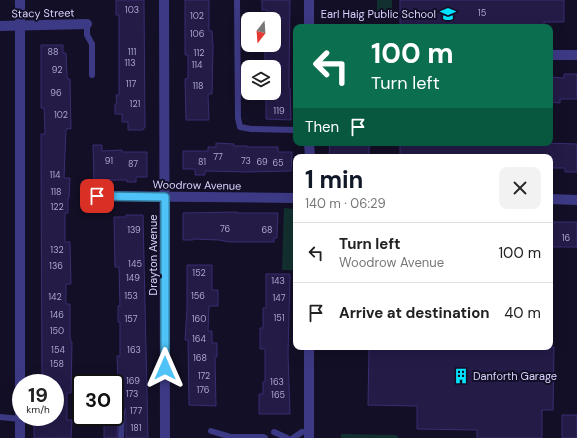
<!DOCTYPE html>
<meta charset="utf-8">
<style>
:root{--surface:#fff;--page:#f2f2f2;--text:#222;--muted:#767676;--line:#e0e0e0;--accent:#111827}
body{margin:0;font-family:"DM Sans",sans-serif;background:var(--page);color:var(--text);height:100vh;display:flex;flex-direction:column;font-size:15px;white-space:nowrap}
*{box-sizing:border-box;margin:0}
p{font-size:13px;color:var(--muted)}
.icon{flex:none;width:22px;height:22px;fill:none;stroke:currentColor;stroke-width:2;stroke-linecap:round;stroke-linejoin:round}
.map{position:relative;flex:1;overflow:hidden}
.sheet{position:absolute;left:293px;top:154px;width:260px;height:196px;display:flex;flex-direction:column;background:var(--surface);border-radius:8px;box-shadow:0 4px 16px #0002}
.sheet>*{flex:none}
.banner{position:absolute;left:293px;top:24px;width:260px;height:122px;border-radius:8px;box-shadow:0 4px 16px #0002;background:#0b6e4f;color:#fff;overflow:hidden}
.needle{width:26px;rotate:197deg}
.fabs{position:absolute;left:241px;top:12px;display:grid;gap:8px}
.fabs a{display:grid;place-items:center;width:40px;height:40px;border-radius:8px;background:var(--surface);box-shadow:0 4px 16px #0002;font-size:20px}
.speed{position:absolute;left:12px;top:374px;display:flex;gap:8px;font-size:20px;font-weight:700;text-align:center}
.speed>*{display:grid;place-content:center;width:52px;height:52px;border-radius:50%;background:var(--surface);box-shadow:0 4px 16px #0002;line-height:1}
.speed small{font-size:10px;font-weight:400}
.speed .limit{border:2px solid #111;border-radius:6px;background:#fff;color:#111}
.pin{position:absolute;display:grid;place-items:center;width:34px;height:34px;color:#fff;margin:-17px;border-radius:8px;box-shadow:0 2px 6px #0006}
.me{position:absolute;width:44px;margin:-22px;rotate:0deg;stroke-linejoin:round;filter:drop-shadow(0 0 3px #0008)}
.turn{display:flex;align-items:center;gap:14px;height:84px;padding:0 12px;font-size:18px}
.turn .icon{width:52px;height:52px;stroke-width:2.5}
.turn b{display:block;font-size:28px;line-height:34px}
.then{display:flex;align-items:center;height:38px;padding:0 12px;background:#0003;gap:8px;font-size:15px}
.round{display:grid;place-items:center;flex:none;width:42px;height:42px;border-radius:8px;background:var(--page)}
.summary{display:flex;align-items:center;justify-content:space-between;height:68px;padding:0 12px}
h1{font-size:24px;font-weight:700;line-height:30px;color:var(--accent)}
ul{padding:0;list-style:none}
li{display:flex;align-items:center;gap:12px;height:60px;padding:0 12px;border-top:1px solid var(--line)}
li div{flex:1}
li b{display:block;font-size:15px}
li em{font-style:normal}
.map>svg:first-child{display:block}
.green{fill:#12302f}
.building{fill:#241b47;stroke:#3b2d73}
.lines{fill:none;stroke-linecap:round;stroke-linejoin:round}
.service{stroke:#3d3a85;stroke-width:6}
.minor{stroke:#3d3a85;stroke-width:10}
.route-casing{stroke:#337fa1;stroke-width:10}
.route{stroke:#4fc3f7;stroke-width:7}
.labels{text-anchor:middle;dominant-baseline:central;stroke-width:4;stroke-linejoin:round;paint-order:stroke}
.number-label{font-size:9px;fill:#aca6d1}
.street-label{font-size:11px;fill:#d9d4ff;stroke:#130f26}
.poi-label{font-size:11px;fill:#d9d4ff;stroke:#130f26;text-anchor:end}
</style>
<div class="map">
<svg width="577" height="438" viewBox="0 0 577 438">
<rect width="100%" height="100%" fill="#130f26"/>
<g class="green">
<rect x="377" y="0" width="15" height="17"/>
<path d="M 284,208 L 294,209 L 296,211 L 296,270 L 282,270 Z"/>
<path d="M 341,434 L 396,435 L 399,438 L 341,438 Z"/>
</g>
<g class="building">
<path d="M 116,0 L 144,0 L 145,128 L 143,128 L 143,130 L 128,130 L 128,122 L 122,122 L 122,114 L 115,114 L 115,104 L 117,104 L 116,95 L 119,95 L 119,15 L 116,15 Z"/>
<path d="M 185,0 L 209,0 L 209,31 L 212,31 L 213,46 L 212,94 L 208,94 L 209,120 L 186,120 L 185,79 L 188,78 L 188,55 L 185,55 Z"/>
<path d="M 262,0 L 290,0 L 289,80 L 289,88 L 290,88 L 291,120 L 266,119 L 266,93 L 274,93 L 274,67 L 265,67 L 265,48 L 270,48 L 270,46 L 274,46 L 274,19 L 267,19 L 267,10 L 262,10 Z"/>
<path d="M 400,0 L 564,0 L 564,22 L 544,22 L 544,27 L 443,26 L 443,27 L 400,27 Z"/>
<path d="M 41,45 L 63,45 L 63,53 L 66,53 L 67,76 L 68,79 L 70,79 L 71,129 L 67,128 L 67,130 L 66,130 L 64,178 L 70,178 L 69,198 L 68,198 L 68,213 L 65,213 L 65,242 L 70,242 L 71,284 L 66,284 L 66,304 L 70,304 L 70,337 L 71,342 L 72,342 L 71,393 L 67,393 L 67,420 L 72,420 L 71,438 L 34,438 L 34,424 L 39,424 L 40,422 L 50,422 L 50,420 L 55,420 L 55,383 L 42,383 L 41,156 L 41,134 L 45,134 L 44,108 L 41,108 Z"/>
<path d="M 564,74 L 577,74 L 577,99 L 560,99 L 560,103 L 550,102 L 550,77 L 564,78 Z"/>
<path d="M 216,143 L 234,144 L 234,146 L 247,146 L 247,147 L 278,147 L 278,152 L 292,152 L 291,171 L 247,172 L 205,171 L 205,175 L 195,175 L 195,169 L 183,169 L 183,151 L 208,151 L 208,147 L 216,147 Z"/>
<path d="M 330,143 L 369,143 L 369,157 L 329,157 Z"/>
<path d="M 400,143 L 489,143 L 541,145 L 543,143 L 577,144 L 577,172 L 565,172 L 565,168 L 550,168 L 550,157 L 400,157 Z"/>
<path d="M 93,145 L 102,145 L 102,151 L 122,150 L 122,152 L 147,152 L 147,177 L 136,177 L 136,182 L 127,182 L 127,180 L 94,180 Z"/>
<path d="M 237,212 L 237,213 L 278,213 L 277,238 L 274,238 L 274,242 L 229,242 L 219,240 L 193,239 L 193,240 L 183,240 L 183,213 Z"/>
<path d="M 126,215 L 143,215 L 148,438 L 126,438 L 126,412 L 125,408 L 122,408 L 118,409 L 118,412 L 117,438 L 104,438 L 104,417 L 115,417 L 116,401 L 119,401 L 117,356 L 120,356 L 120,322 L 118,322 L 118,306 L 120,306 L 119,267 L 115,267 L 114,217 L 126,217 Z"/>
<rect x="550" y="222" width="27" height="25"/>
<path d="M 187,265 L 212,265 L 212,290 L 218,290 L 218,306 L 209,306 L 208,331 L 212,331 L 212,343 L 217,343 L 217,357 L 215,357 L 216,406 L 189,405 L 188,340 L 185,340 L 187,309 Z"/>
<path d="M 266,274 L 290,274 L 288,354 L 290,414 L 259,414 L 259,394 L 263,394 L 263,382 L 265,382 L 265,349 L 260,349 L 260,328 L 263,328 L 263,308 L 266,308 Z"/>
<path d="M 369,347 L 554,347 L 553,410 L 542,410 L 542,438 L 477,438 L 477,430 L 417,429 L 417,406 L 368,405 Z"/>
<rect x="562" y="415" width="15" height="23"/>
</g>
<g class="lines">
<g class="service">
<path d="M 237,0 L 238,118 L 240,127 L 251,129 L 296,130"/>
<path d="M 87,24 L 87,35 L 92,44 L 92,75"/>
<path d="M 0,417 L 20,419"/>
<path d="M 211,431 L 231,437 L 263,437 L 265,438"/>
<path d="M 274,432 L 287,438"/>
<path d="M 121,438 L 122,412"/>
<path d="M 293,438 L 302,432"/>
</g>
<g class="minor">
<path d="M 20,0 L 20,438"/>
<path d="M 164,0 L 165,438"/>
<path d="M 309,0 L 309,27"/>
<path d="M 0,26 L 87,24"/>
<path d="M 550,55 L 577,55"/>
<path d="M 309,143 L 310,157"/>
<path d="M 97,196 L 296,198"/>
<path d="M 550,199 L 577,200"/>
<path d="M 309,347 L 309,438"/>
</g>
</g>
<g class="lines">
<defs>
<path id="route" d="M 97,196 L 165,197 L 165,368"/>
</defs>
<use href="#route" class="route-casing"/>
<use href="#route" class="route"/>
</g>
<defs>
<symbol id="school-bare" viewBox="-9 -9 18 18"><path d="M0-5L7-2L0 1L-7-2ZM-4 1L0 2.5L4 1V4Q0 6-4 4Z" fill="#00e5ff" stroke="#130f26" stroke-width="2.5" paint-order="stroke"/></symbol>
<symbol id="building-bare" viewBox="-9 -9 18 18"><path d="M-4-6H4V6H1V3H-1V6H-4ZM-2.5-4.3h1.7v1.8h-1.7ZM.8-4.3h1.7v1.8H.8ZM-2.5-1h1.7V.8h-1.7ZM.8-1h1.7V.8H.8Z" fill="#00e5ff" stroke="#130f26" stroke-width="2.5" paint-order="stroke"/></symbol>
</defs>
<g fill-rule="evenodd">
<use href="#school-bare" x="437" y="3" width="22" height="22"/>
<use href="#building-bare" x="450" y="365" width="22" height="22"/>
</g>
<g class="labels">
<g class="number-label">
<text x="132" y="10">103</text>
<text x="482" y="13">15</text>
<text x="197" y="16">102</text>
<text x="197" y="34">106</text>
<text x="53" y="52">88</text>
<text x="132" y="52">111</text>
<text x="199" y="53">112</text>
<text x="130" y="63">113</text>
<text x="197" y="65">114</text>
<text x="57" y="70">92</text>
<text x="131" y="84">117</text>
<text x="198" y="86">118</text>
<text x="56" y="93">96</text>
<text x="135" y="104">121</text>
<text x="279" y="111">119</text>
<text x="61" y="115">102</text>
<text x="218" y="157">77</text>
<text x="109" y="161">91</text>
<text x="246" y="161">73</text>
<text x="202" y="162">81</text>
<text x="262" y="162">69</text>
<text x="278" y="163">65</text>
<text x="133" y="164">87</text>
<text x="55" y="175">114</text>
<text x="56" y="192">118</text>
<text x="57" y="207">122</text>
<text x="225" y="229">76</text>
<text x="134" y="230">139</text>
<text x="267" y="230">68</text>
<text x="566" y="238">16</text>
<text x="57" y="250">132</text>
<text x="135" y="264">145</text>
<text x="56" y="266">136</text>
<text x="199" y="273">152</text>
<text x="133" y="278">149</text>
<text x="278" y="281">143</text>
<text x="131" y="296">153</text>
<text x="198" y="296">156</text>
<text x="55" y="297">142</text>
<text x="279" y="298">147</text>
<text x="57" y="315">146</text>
<text x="279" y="318">151</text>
<text x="131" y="319">157</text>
<text x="199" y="319">160</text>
<text x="57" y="331">150</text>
<text x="199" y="339">164</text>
<text x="58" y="350">154</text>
<text x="134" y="350">163</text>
<text x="200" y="358">168</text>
<text x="57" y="364">158</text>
<text x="204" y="376">172</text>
<text x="133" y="381">169</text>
<text x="277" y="382">163</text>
<text x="203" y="390">176</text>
<text x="132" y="394">173</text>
<text x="278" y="395">165</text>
<text x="136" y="411">177</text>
<text x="136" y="428">181</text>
</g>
<g class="street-label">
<text transform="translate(43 13) rotate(-1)">Stacy Street</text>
<text transform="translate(197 185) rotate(1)">Woodrow Avenue</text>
<text transform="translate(153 255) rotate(-90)">Drayton Avenue</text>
</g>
<g class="poi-label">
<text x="436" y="14">Earl Haig Public School</text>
<text x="473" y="376" text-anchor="start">Danforth Garage</text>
</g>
</g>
</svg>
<div class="fabs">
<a><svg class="needle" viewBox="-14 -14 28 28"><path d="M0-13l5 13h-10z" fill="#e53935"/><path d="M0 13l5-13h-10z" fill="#767676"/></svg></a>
<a><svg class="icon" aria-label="layers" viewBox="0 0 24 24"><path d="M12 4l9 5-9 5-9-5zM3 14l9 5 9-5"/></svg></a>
</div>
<div class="speed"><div>19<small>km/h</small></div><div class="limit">30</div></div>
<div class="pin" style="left:97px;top:196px;background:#d93025"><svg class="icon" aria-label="arrive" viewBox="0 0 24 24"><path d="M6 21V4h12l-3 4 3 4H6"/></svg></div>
<svg class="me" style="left:165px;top:368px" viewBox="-20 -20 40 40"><path d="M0-17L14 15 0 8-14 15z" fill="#4fc3f7" stroke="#fff" stroke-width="4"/></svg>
<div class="banner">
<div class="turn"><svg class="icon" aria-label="left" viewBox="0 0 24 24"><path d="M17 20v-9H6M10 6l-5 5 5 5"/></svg><div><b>100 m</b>Turn left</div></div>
<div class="then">Then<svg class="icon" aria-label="arrive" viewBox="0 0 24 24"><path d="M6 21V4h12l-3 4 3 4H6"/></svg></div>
</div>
<section class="sheet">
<div class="summary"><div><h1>1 min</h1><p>140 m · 06:29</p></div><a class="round"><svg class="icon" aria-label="close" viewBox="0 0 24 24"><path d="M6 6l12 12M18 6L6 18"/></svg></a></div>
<ul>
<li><svg class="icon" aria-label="left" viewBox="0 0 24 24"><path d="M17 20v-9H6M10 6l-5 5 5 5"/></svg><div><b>Turn left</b><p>Woodrow Avenue</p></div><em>100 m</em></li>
<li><svg class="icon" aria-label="arrive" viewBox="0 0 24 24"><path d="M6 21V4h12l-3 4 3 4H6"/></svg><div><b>Arrive at destination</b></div><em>40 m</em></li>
</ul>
</section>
</div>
